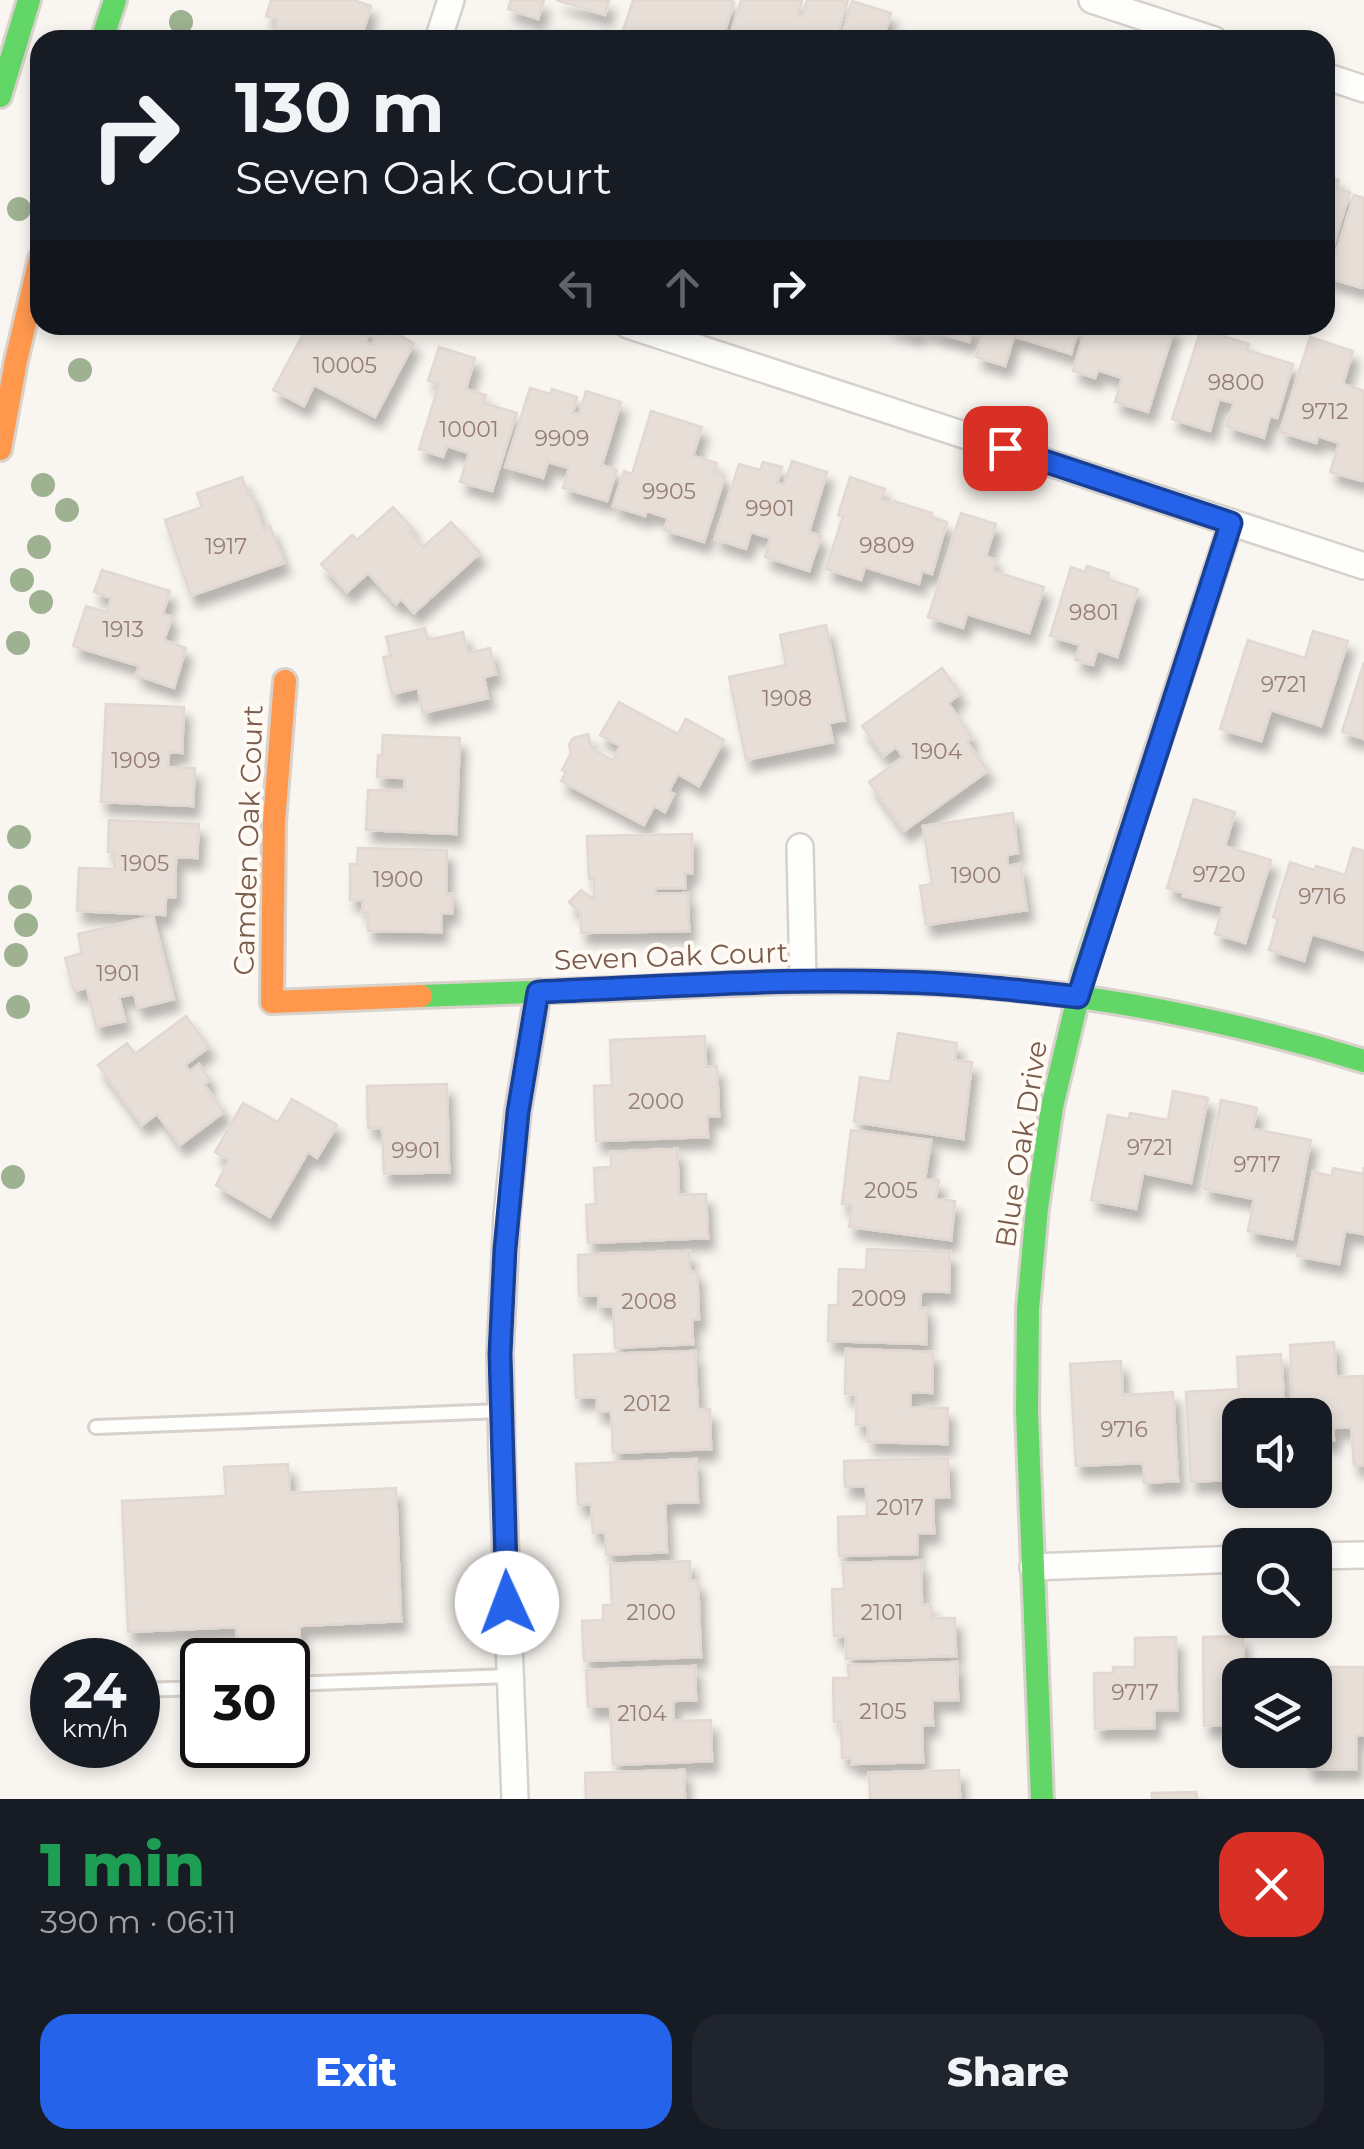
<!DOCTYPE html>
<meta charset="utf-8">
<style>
:root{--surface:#171b24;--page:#20242c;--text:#f1f3f6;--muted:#9ea1a6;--accent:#2563eb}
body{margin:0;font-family:Montserrat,sans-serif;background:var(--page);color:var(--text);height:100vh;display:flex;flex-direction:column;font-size:38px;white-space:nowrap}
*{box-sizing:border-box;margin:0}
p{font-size:32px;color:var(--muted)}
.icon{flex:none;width:55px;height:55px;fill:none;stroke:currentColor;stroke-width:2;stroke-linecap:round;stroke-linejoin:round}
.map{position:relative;height:1799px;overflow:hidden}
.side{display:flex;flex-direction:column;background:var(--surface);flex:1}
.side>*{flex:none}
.guide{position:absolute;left:30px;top:30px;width:1305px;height:305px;border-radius:30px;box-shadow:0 5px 15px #0003;background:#171b24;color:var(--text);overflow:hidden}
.tools{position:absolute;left:1222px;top:1398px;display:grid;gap:20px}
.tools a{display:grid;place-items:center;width:110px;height:110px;border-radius:20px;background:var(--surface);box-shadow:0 5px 15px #0003;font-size:50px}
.speed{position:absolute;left:30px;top:1638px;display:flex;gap:20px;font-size:50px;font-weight:700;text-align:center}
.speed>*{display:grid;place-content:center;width:130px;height:130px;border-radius:50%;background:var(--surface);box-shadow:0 5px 15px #0003;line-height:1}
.speed small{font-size:25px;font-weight:400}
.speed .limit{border:5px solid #111;border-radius:15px;background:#fff;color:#111}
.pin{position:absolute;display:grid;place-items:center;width:85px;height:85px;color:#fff;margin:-42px;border-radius:20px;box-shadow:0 5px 15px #0006}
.me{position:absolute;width:110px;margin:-55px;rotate:358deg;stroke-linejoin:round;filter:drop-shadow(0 0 8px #0008)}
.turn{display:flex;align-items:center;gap:35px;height:210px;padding:0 40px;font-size:45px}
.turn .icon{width:130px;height:130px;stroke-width:2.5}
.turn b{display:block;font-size:70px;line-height:85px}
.lanes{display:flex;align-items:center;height:95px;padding:0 40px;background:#0003;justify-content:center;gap:50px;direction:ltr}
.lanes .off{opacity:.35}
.round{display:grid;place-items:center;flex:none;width:105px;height:105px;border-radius:30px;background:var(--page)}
.head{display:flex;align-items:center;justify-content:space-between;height:170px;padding:0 40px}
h1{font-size:60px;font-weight:800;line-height:75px;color:#1e9e55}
.action{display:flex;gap:20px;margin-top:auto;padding:20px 40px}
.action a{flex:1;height:115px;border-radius:30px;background:var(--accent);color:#fff;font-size:40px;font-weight:800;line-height:115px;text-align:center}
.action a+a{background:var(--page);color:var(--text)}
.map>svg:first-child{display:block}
.building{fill:#e6ded7;stroke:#e2d8d2;stroke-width:2.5;filter:url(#shadow)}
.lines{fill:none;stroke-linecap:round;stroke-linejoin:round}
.lane-casing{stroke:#d7d1cb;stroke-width:18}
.street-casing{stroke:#d7d1cb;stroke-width:30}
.fast-casing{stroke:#d9d2cb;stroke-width:28}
.slow-casing{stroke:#d9d2cb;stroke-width:28}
.lane{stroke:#fefefd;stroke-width:12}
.street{stroke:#fefefd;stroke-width:25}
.fast{stroke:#63d668;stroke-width:22}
.slow{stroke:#ff974d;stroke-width:22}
.tree{fill:#9eb190}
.route-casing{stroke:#184099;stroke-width:25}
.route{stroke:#2563eb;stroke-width:18}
.labels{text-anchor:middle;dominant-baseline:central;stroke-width:8;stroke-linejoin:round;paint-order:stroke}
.number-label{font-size:22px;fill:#977e72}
.street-label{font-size:28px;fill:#7a5c4d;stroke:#fffaf3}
</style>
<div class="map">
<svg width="1364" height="1799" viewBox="0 0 1364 1799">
<defs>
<filter id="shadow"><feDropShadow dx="6" dy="11" stdDeviation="5" flood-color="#0004"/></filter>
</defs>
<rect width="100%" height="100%" fill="#f9f5f0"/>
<g class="building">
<path d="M 271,0 L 353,0 L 371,6 L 362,36 L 345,30 L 342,40 L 271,40 L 278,19 L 266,16 Z"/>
<path d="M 511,0 L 544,0 L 538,19 L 508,9 Z"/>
<path d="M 556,0 L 609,0 L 605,15 Z"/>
<path d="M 633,0 L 729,0 L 734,2 L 722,40 L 620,40 Z"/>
<path d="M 741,0 L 800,0 L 802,1 L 798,14 L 802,16 L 807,0 L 848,0 L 836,40 L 729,40 Z"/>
<path d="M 852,1 L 891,13 L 883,39 L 885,40 L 840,40 Z"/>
<path d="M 1325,176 L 1339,180 L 1336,188 L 1350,192 L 1325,273 Z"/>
<path d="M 1354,195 L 1364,198 L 1364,280 L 1362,288 L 1328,278 Z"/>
<path d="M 308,325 L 362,325 L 371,330 L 365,341 L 372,345 L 382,326 L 414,343 L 375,417 L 314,385 L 304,406 L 273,390 Z"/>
<path d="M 887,325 L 974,325 L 969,342 L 919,327 L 917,334 Z"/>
<path d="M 979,325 L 1079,325 L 1071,354 L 1014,336 L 1005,366 L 976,357 L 984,331 L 978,329 Z"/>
<path d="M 1087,325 L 1175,326 L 1148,412 L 1115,402 L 1122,378 L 1098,370 L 1095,378 L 1073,371 Z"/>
<path d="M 1201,329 L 1249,344 L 1247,350 L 1293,364 L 1277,418 L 1270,416 L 1264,438 L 1226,426 L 1234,403 L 1219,399 L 1210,431 L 1172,419 Z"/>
<path d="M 1310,337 L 1353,351 L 1343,384 L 1364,391 L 1364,475 L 1362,481 L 1330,472 L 1339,443 L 1318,436 L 1316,443 L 1280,432 Z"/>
<path d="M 439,347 L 475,358 L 466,389 L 486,395 L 484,403 L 517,413 L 492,491 L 460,482 L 469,453 L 447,446 L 443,457 L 419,449 L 439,384 L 428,381 Z"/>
<path d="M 530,388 L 550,394 L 552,389 L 577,397 L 573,413 L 579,414 L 586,391 L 621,402 L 602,465 L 617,470 L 607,501 L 563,488 L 569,468 L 548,462 L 543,478 L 505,467 Z"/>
<path d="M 651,411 L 702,427 L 693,456 L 717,463 L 714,472 L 725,476 L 704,542 L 664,530 L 668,518 L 647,511 L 645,516 L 613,506 L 624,471 L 632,474 Z"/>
<path d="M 792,461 L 827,472 L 809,532 L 821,536 L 809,571 L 765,557 L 770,538 L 751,532 L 746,549 L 715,539 L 739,464 L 760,470 L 763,462 L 782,467 L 777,483 L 784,485 Z"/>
<path d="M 242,477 L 248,495 L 251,494 L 263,529 L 270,526 L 284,563 L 191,596 L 165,520 L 202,507 L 197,493 Z"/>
<path d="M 850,477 L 885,489 L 881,500 L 893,504 L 894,501 L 932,513 L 931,517 L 947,522 L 932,574 L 922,571 L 919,584 L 865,567 L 861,580 L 826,569 L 843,516 L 838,515 Z"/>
<path d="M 393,507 L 413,529 L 410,532 L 423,547 L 451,522 L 480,553 L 414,613 L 401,599 L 396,604 L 368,573 L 347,592 L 321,564 L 352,535 L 357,540 Z"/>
<path d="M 961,513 L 996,524 L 986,556 L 996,560 L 993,571 L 1044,587 L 1029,633 L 967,614 L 963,628 L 928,617 Z"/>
<path d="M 1087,566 L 1109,573 L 1107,579 L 1138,589 L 1117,657 L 1097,650 L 1093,665 L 1075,660 L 1080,645 L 1050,636 L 1071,567 L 1085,572 Z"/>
<path d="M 102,570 L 170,591 L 163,614 L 172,617 L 164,640 L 186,648 L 174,688 L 136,675 L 139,666 L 73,646 L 86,606 L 107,612 L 111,598 L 94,592 Z"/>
<path d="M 826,625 L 845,720 L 829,723 L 833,742 L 746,760 L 729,677 L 786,665 L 780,635 Z"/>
<path d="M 425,628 L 428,640 L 463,632 L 468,653 L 490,648 L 496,674 L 484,677 L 488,698 L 423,713 L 418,688 L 392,694 L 383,657 L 391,656 L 386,637 Z"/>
<path d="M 1313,631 L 1348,641 L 1321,726 L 1271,710 L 1261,741 L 1220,729 L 1248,640 L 1305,658 Z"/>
<path d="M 1364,662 L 1364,739 L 1342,732 Z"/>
<path d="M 942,668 L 960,694 L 948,703 L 972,738 L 967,742 L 988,771 L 904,831 L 869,782 L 903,757 L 896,747 L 884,756 L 862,726 Z"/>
<path d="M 619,702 L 678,734 L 686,719 L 724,740 L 699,786 L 678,774 L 669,791 L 674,794 L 665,812 L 654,806 L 644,825 L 561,781 L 566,772 L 562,770 L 571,753 L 569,745 L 573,738 L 588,734 L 592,749 L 613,760 L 620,746 L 600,735 Z"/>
<path d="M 106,704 L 184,707 L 182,753 L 169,752 L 168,767 L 195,768 L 193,806 L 101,802 Z"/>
<path d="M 383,735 L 460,738 L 456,834 L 366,830 L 368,790 L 405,791 L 405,778 L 377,777 L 378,755 L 382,755 Z"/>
<path d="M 1194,799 L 1235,812 L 1225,846 L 1271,860 L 1245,943 L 1215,934 L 1223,906 L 1183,896 L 1184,893 L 1167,888 Z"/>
<path d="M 1013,813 L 1018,853 L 1007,855 L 1008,866 L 1020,864 L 1027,910 L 926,925 L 920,886 L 932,884 L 923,826 Z"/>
<path d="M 109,820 L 199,824 L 197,858 L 176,857 L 175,897 L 166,897 L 165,915 L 77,911 L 79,868 L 114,869 L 115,852 L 108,852 Z"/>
<path d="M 692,834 L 692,873 L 685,873 L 685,888 L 655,888 L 655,894 L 688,893 L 689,931 L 581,933 L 581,914 L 569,902 L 581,890 L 594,899 L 594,879 L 589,879 L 587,836 Z"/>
<path d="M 358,848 L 447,850 L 446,894 L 452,894 L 452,913 L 441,913 L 441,932 L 368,931 L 368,913 L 362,913 L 363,900 L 350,900 L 350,864 L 357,864 Z"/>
<path d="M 1353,848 L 1364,851 L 1364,950 L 1312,934 L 1304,961 L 1269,950 L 1278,919 L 1273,917 L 1290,862 L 1314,870 L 1316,866 L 1345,875 Z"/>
<path d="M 153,916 L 174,999 L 138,1008 L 134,994 L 119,997 L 125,1021 L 96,1027 L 87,988 L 74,991 L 65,958 L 82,953 L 78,934 Z"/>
<path d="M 186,1016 L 209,1047 L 185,1065 L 190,1071 L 199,1064 L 210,1080 L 204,1084 L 224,1112 L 180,1145 L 157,1114 L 142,1125 L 98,1065 L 127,1043 L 135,1054 Z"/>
<path d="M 898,1033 L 957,1043 L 955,1060 L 972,1062 L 963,1139 L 854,1122 L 860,1077 L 890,1082 Z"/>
<path d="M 705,1036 L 706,1067 L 717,1066 L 719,1116 L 707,1116 L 708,1137 L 596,1141 L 594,1086 L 612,1085 L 610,1040 Z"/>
<path d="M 447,1084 L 449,1172 L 384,1174 L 382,1128 L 368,1128 L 367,1086 Z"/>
<path d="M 1173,1091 L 1208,1098 L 1191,1183 L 1143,1173 L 1136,1209 L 1091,1200 L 1108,1115 L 1129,1119 L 1130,1113 L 1168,1120 Z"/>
<path d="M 292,1099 L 337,1125 L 317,1158 L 308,1152 L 270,1217 L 216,1185 L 229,1160 L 215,1152 L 243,1103 L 278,1122 Z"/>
<path d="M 1221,1100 L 1257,1108 L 1253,1129 L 1311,1140 L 1292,1239 L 1248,1231 L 1254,1199 L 1204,1189 Z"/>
<path d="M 851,1130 L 931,1140 L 925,1179 L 939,1180 L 936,1199 L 955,1201 L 951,1240 L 849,1227 L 852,1205 L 842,1204 Z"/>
<path d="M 677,1149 L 679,1195 L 706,1194 L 708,1238 L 588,1243 L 586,1205 L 596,1204 L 594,1168 L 611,1167 L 611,1152 Z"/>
<path d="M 1364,1167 L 1364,1234 L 1345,1231 L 1339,1264 L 1297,1256 L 1313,1172 L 1332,1176 L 1333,1168 L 1363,1174 Z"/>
<path d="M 867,1249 L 950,1252 L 949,1292 L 921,1291 L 920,1308 L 927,1308 L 926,1344 L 828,1341 L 829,1305 L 838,1305 L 839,1269 L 866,1270 Z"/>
<path d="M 689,1251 L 690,1272 L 697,1271 L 699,1319 L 692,1319 L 693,1344 L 615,1348 L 613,1306 L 599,1307 L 598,1295 L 579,1296 L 578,1255 Z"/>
<path d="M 1334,1342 L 1336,1377 L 1364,1376 L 1364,1465 L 1354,1466 L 1351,1427 L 1333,1428 L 1334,1440 L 1315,1441 L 1315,1415 L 1294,1415 L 1290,1345 Z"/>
<path d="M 846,1349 L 933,1352 L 932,1393 L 911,1392 L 910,1407 L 948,1408 L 947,1444 L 868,1442 L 868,1425 L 856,1425 L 856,1394 L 845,1394 Z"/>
<path d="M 695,1351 L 698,1410 L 710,1409 L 711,1449 L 613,1453 L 611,1411 L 597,1412 L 597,1397 L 576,1398 L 574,1355 Z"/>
<path d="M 1281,1354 L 1285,1415 L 1240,1415 L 1240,1479 L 1191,1482 L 1186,1392 L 1239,1389 L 1237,1357 Z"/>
<path d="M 1121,1361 L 1123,1395 L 1173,1392 L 1178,1481 L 1144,1483 L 1143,1463 L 1076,1466 L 1070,1364 Z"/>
<path d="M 948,1458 L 949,1497 L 933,1498 L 934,1533 L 917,1533 L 917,1554 L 839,1556 L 838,1517 L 867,1516 L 866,1486 L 845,1487 L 844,1461 Z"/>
<path d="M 696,1459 L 698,1502 L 665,1503 L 667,1552 L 606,1555 L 605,1532 L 593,1533 L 591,1504 L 578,1505 L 576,1464 Z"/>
<path d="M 288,1464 L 290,1493 L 396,1488 L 401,1621 L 299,1626 L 301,1655 L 238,1657 L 236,1627 L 128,1632 L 122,1501 L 226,1496 L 224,1467 Z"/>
<path d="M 690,1561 L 690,1581 L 698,1581 L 701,1657 L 584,1661 L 582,1621 L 603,1620 L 603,1605 L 612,1605 L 610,1564 Z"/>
<path d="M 921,1561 L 922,1605 L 931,1605 L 932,1618 L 955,1618 L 956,1656 L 846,1659 L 846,1636 L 834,1636 L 832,1589 L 844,1589 L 843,1563 Z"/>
<path d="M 1243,1636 L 1243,1664 L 1292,1663 L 1293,1670 L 1301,1670 L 1301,1675 L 1240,1675 L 1240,1725 L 1204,1726 L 1203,1637 Z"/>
<path d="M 1176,1637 L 1177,1710 L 1154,1710 L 1154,1728 L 1095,1729 L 1094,1673 L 1113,1673 L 1113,1667 L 1135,1667 L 1135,1638 Z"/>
<path d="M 957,1662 L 958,1700 L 932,1700 L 933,1725 L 922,1725 L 923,1762 L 852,1764 L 852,1758 L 842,1758 L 841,1722 L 834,1722 L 833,1678 L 849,1678 L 848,1665 Z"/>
<path d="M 695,1666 L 696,1700 L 673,1701 L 674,1721 L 711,1720 L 712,1761 L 613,1765 L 610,1706 L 588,1707 L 586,1670 Z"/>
<path d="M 1308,1667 L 1364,1667 L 1364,1735 L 1356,1735 L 1356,1769 L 1308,1769 L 1308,1750 L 1315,1750 L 1315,1675 L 1308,1675 Z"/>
<path d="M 684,1770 L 685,1799 L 586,1799 L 585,1773 Z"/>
<path d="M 959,1770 L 960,1799 L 870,1799 L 869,1773 Z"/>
<path d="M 1196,1792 L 1197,1799 L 1152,1799 L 1152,1793 Z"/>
</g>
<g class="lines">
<defs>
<g id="lane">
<path d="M 96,1427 L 501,1411"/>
<path d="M 288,1684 L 510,1676"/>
<path d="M 138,1690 L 202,1688"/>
</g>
<g id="street">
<path d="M 1092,0 L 1214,40"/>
<path d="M 438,40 L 451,0"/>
<path d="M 1325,76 L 1364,89"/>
<path d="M 628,325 L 1364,566"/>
<path d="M 800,847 L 803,981"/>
<path d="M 1315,1556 L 1364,1555"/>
<path d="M 1033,1567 L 1240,1559"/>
<path d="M 515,1799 L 502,1457 L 500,1353 L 507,1215 L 518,1111 L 538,992"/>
</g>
<g id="fast">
<path d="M 102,40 L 115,0"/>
<path d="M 0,96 L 29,0"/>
<path d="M 421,996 C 494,993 568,991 641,988 C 745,983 849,978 953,984 C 1093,993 1230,1020 1364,1061"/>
<path d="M 1042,1799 L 1027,1412 L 1028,1309 L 1037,1208 L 1052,1107 L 1084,972 L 1231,523"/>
</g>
<g id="slow">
<path d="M 0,449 L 16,361 L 40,259"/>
<path d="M 285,681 L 274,822 L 272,1002 L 421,996"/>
</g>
</defs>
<use href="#lane" class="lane-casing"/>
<use href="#street" class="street-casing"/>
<use href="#fast" class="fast-casing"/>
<use href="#slow" class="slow-casing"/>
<use href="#lane" class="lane"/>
<use href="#street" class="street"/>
<use href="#fast" class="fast"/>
<use href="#slow" class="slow"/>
</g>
<g class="tree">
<circle cx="181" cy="22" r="12"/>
<circle cx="19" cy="209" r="12"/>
<circle cx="80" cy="370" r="12"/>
<circle cx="43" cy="485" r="12"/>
<circle cx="67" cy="510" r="12"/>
<circle cx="39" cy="547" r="12"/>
<circle cx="22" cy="580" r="12"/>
<circle cx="41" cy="602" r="12"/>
<circle cx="18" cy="643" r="12"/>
<circle cx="19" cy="837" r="12"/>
<circle cx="20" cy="897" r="12"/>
<circle cx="26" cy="925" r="12"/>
<circle cx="16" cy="955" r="12"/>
<circle cx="18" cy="1007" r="12"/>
<circle cx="13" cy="1177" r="12"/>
</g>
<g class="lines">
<defs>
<path id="route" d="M 507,1603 L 500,1354 L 505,1249 L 518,1112 L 538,992 C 657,987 777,978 896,982 C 957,983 1017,990 1078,997 L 1231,523 L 1005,448"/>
</defs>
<use href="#route" class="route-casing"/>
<use href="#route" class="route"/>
</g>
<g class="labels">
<g class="number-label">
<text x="345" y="365">10005</text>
<text x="1236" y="382">9800</text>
<text x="1325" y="411">9712</text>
<text x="469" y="429">10001</text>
<text x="562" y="438">9909</text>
<text x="669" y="491">9905</text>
<text x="770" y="508">9901</text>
<text x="887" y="545">9809</text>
<text x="226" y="546">1917</text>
<text x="1094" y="612">9801</text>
<text x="123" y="629">1913</text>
<text x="1284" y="684">9721</text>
<text x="787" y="698">1908</text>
<text x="937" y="751">1904</text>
<text x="136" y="760">1909</text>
<text x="145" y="863">1905</text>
<text x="1219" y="874">9720</text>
<text x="976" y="875">1900</text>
<text x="398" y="879">1900</text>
<text x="1322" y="896">9716</text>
<text x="118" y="973">1901</text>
<text x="656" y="1101">2000</text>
<text x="1150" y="1147">9721</text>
<text x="416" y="1150">9901</text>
<text x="1257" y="1164">9717</text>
<text x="891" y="1190">2005</text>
<text x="879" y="1298">2009</text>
<text x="649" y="1301">2008</text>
<text x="647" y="1403">2012</text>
<text x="1124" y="1429">9716</text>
<text x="900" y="1507">2017</text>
<text x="651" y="1612">2100</text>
<text x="882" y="1612">2101</text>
<text x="1135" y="1692">9717</text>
<text x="883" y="1711">2105</text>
<text x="642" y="1713">2104</text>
</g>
<g class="street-label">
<text transform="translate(248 840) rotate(-88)">Camden Oak Court</text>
<text transform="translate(671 956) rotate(-2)">Seven Oak Court</text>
<text transform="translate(1021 1144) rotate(-81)">Blue Oak Drive</text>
</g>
</g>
</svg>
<div class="tools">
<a><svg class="icon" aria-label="sound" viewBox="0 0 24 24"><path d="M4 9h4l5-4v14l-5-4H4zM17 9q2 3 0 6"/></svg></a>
<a><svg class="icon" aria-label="search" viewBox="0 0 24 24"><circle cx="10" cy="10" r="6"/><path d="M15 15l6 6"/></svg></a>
<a><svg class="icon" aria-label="layers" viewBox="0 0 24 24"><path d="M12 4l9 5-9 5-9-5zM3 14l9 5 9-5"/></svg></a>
</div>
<div class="speed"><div>24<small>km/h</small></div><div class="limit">30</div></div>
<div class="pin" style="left:1005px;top:448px;background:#d93025"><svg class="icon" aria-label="arrive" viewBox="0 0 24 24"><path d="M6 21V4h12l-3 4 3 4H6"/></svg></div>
<svg class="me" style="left:507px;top:1603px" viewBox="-20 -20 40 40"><circle r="19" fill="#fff"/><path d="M0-13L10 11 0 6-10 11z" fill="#2563eb"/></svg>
<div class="guide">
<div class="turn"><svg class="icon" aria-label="right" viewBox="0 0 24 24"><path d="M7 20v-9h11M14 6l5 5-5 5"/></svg><div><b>130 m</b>Seven Oak Court</div></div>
<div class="lanes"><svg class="icon off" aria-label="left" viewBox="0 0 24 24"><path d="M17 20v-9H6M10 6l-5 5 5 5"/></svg><svg class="icon off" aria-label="ahead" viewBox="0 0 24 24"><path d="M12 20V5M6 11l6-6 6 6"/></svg><svg class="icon" aria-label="right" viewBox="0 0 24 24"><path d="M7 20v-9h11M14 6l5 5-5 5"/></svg></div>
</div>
</div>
<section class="side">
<div class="head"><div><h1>1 min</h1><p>390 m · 06:11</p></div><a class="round" style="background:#d93025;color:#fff"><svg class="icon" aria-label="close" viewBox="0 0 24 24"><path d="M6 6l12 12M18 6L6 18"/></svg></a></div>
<div class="action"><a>Exit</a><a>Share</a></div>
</section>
